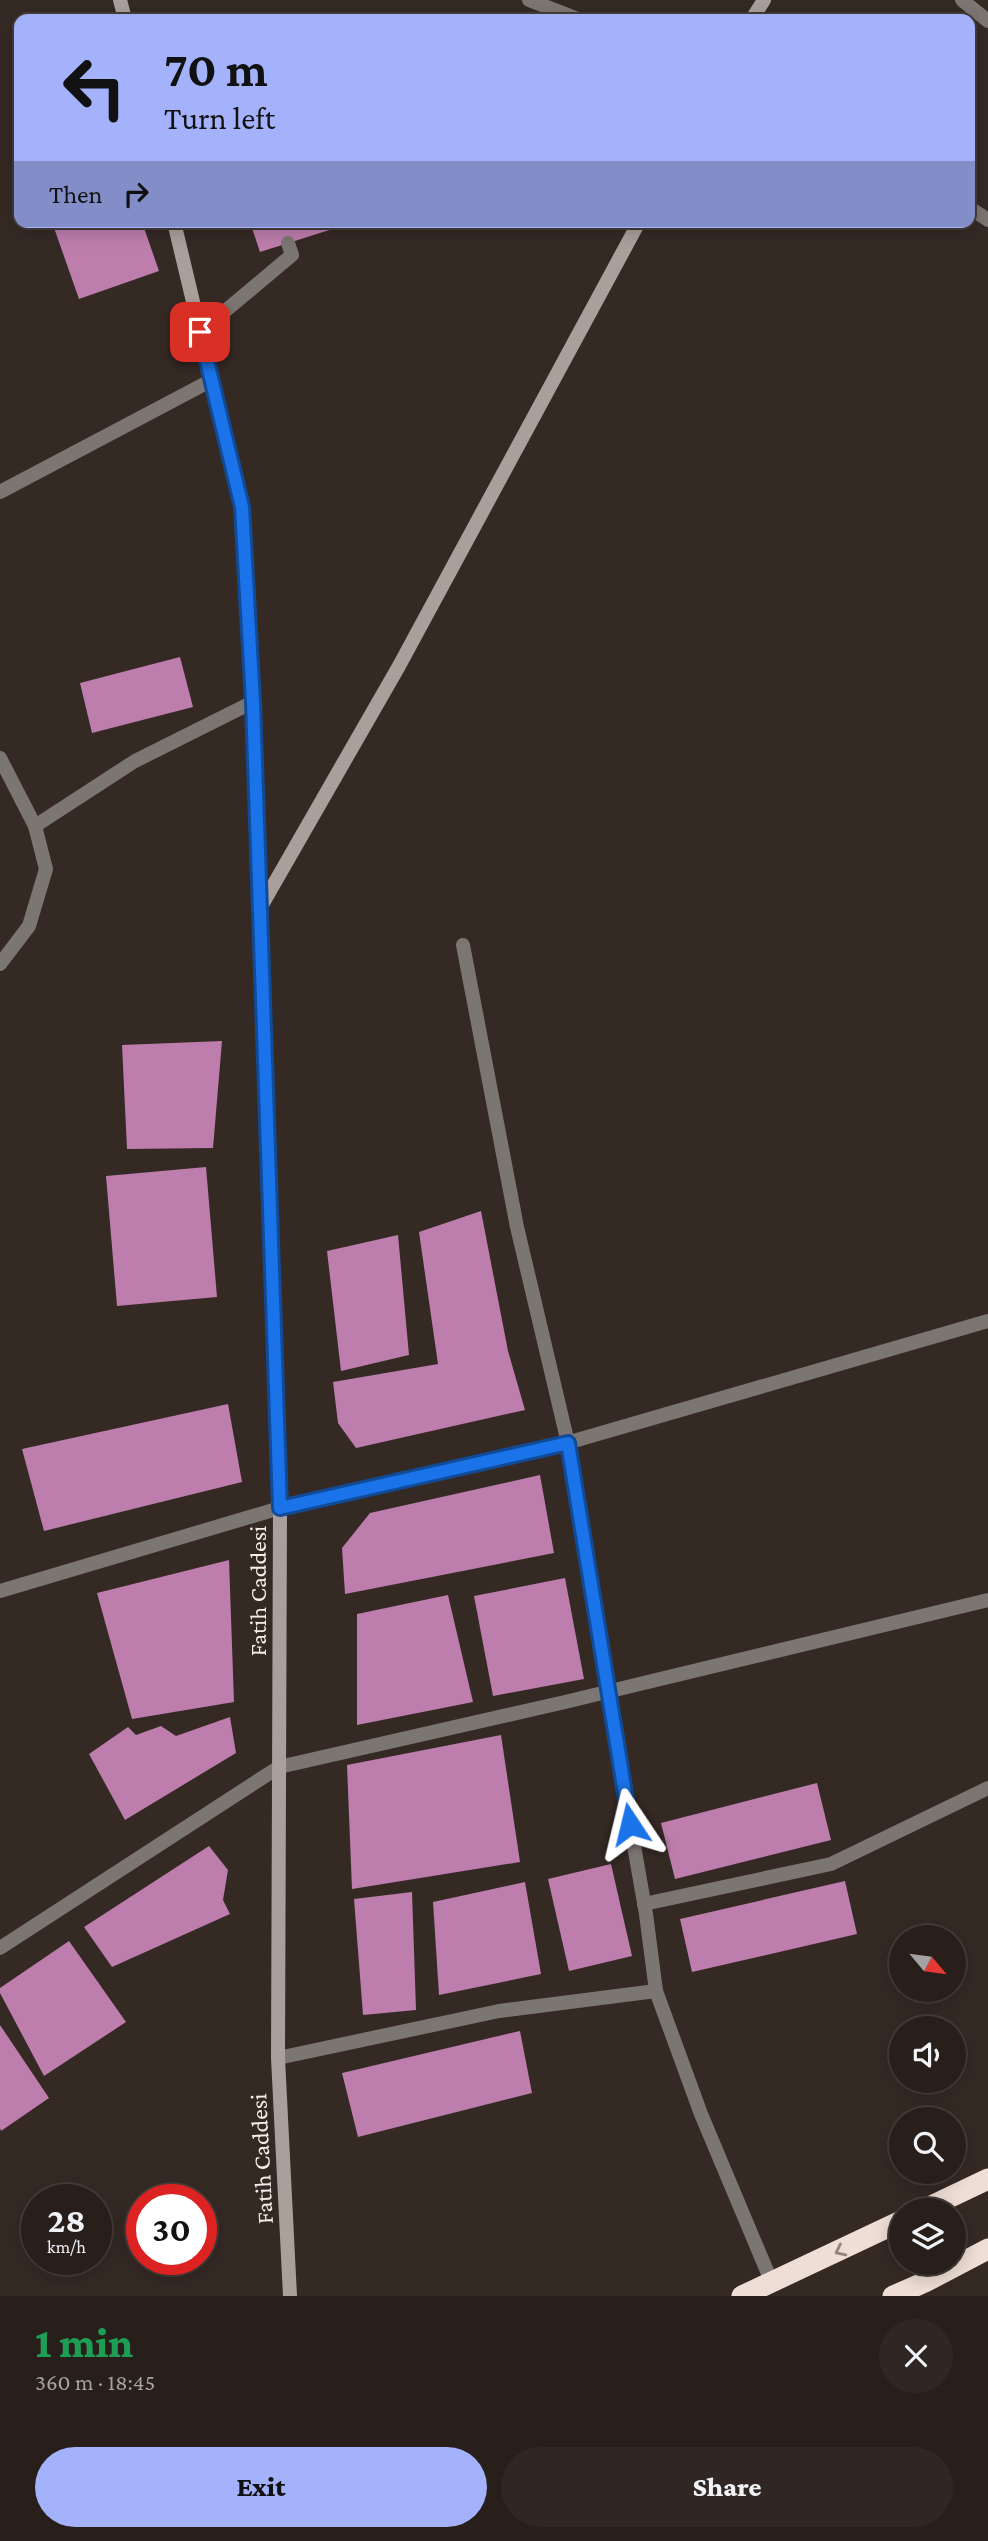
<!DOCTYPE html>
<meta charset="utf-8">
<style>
:root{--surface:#281f1b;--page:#302724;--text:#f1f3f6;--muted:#a5a2a3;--line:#443d3a;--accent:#a4b2fc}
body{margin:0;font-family:"Crimson Pro",serif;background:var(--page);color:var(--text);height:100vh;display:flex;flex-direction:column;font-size:26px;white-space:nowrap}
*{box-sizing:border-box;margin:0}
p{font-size:23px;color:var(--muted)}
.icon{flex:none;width:38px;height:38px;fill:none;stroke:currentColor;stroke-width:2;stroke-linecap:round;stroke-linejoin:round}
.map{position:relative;height:2296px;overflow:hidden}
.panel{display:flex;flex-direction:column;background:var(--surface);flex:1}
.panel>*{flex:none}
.top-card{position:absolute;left:14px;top:14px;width:961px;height:214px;border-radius:14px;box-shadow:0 4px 18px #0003,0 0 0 2px var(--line);background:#a4b2fc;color:#111;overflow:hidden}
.needle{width:46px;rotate:119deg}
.buttons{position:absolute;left:889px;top:1925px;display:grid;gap:14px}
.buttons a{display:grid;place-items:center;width:77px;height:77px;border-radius:50%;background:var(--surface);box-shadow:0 4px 18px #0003,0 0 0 2px var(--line);font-size:35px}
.speed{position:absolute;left:21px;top:2184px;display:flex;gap:14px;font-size:35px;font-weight:700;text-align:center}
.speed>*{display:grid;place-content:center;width:91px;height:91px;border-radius:50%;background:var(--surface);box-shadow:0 4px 18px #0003,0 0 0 2px var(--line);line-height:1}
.speed small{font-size:18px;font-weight:400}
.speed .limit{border:10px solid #d22;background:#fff;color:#111}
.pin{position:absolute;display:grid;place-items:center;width:60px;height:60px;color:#fff;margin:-30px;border-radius:14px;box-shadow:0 4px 10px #0006}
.me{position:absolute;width:77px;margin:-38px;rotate:350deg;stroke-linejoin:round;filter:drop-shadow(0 0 5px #0008)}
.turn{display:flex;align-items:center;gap:24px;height:147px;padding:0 35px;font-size:32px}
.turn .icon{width:91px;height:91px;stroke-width:2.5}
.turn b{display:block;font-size:49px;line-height:60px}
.then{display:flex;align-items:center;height:66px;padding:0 35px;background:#0003;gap:14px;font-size:26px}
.round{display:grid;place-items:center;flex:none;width:74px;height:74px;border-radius:37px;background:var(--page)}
.head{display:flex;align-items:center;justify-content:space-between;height:119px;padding:0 35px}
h1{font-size:42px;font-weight:800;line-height:52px;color:#1e9e55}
.cta{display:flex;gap:14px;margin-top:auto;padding:14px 35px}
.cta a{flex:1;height:80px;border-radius:42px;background:var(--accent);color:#111;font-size:28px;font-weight:800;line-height:80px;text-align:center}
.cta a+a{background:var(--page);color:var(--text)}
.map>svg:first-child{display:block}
.building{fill:#bd7dad}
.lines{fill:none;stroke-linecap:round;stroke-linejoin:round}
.lane{stroke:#7c7673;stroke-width:14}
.street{stroke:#7c7673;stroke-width:14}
.secondary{stroke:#aaa09b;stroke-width:14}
.highway{stroke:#eeded5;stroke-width:21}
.oneway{stroke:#92847c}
.route-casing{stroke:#114b97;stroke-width:18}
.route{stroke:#1a73e8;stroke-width:12}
.labels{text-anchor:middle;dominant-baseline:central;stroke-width:7;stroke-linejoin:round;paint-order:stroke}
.street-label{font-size:24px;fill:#f5ede9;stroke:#352924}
</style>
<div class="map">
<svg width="988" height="2296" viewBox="0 0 988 2296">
<rect width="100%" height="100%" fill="#352924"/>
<g class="building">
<path d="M 52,222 L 142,222 L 159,271 L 79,299 Z"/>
<path d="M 250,222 L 341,222 L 342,226 L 260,252 Z"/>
<path d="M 180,657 L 193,707 L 92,733 L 80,683 Z"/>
<path d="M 222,1041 L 213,1148 L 127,1149 L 122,1045 Z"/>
<path d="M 206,1167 L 217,1297 L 117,1306 L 106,1176 Z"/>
<path d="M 481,1211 L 508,1351 L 525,1410 L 356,1448 L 338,1423 L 333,1382 L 438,1364 L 419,1232 Z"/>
<path d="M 398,1235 L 409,1355 L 341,1371 L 327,1251 Z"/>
<path d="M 228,1404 L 242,1482 L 44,1531 L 22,1449 Z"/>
<path d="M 540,1475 L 554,1553 L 345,1594 L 342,1548 L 370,1513 Z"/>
<path d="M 229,1560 L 234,1702 L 132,1719 L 97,1593 Z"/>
<path d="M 565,1578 L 584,1679 L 493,1696 L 474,1596 Z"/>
<path d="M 448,1595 L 473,1702 L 357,1725 L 357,1614 Z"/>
<path d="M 230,1717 L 236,1753 L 125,1820 L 89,1754 L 128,1727 L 136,1735 L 161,1726 L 176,1736 Z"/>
<path d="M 501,1735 L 520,1862 L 352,1889 L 347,1765 Z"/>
<path d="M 817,1783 L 831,1840 L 675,1879 L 661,1823 Z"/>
<path d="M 209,1846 L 228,1870 L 223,1900 L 230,1914 L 112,1967 L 84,1927 Z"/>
<path d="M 611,1864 L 632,1956 L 569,1971 L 548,1879 Z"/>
<path d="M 845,1881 L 857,1934 L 692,1972 L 680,1919 Z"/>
<path d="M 525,1882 L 541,1974 L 439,1995 L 433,1902 Z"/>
<path d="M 412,1892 L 416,2010 L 363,2015 L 354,1899 Z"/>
<path d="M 69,1941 L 126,2022 L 44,2076 L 0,1993 L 0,1988 Z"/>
<path d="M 0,2025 L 49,2098 L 1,2131 L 0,2128 Z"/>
<path d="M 520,2031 L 532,2093 L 358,2137 L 342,2073 Z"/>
</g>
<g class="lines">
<g class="lane">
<path d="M 529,0 L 578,19"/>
<path d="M 200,332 L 292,255 L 288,243"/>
</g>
<g class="street">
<path d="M 962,0 L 988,21"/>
<path d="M 970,208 L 988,220"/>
<path d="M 0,492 L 212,380"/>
<path d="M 0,758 L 35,826 L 46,869 L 29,926 L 0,964"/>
<path d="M 35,826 L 135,761 L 253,702"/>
<path d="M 463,945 L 517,1227 L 568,1443 L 607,1692 L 646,1914 L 656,1991 L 701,2114 L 772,2283"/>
<path d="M 0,1591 L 280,1508 L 546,1449 L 988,1321"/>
<path d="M 644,1904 L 831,1864 L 988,1788"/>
<path d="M 0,1948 L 279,1767 L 565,1702 L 988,1600"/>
<path d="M 278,2058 L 499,2011 L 656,1991"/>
</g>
<g class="secondary">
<path d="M 120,0 L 125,19"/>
<path d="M 752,19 L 764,0"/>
<path d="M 174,222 L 242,507 L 253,702 L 280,1508 L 278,2058 L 290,2296"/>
<path d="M 259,910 L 399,666 L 639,222"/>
</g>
<g class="highway">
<path d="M 923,2210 L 988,2179"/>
<path d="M 742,2296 L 901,2221"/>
<path d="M 893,2296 L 925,2282 L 988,2249"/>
</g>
</g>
<defs><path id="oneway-chevron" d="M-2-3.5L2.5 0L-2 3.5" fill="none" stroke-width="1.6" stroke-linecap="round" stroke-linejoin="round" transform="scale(1.75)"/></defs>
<use class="oneway" href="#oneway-chevron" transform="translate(840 2251) rotate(154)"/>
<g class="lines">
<defs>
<path id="route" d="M 200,332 L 242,507 L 253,702 L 280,1508 L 568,1443 L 630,1824"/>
</defs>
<use href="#route" class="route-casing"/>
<use href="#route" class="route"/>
</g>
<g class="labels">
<g class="street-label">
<text transform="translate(257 1591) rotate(-90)">Fatih Caddesi</text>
<text transform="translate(261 2159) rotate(-93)">Fatih Caddesi</text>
</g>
</g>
</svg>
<div class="buttons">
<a><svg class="needle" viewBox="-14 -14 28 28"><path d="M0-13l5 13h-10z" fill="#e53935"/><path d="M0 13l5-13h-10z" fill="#a5a2a3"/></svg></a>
<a><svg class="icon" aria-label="sound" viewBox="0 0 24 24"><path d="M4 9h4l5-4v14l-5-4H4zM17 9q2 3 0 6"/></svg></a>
<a><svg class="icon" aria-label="search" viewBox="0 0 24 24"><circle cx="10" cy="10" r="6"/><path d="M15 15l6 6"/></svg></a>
<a><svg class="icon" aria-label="layers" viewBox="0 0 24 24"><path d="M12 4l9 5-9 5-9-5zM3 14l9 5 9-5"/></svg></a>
</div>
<div class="speed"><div>28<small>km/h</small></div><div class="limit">30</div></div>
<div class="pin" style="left:200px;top:332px;background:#d93025"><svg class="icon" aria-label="arrive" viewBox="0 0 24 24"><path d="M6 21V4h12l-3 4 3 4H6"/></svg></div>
<svg class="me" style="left:630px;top:1824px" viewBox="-20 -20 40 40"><path d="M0-17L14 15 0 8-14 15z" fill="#1a73e8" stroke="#fff" stroke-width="4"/></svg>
<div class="top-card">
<div class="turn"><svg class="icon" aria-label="left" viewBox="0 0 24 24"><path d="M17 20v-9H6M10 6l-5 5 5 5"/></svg><div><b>70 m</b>Turn left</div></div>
<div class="then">Then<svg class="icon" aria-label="right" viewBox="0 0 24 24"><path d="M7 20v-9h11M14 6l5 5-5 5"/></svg></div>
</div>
</div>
<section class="panel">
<div class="head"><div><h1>1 min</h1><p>360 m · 18:45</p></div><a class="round"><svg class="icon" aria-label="close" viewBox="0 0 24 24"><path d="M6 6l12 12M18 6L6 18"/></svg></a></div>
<div class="cta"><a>Exit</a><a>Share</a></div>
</section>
